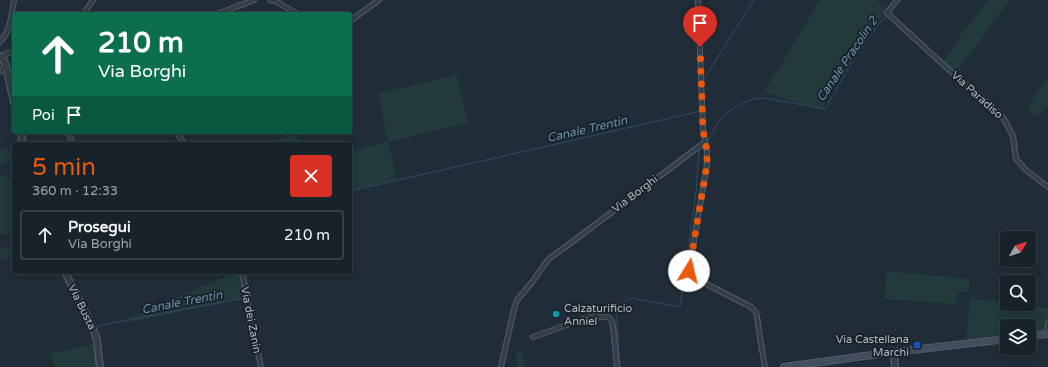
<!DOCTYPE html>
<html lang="it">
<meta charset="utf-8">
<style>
:root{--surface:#18222a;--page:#252f36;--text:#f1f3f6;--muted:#9fa4a8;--line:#363f47;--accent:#ea580c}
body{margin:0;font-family:"Varela Round",sans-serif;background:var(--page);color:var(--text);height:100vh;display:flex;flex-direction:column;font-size:15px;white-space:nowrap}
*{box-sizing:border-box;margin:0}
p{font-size:13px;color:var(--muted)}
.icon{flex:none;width:22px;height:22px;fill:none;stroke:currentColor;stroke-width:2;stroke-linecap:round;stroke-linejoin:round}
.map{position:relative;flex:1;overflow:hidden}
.drawer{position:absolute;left:12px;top:142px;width:340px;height:132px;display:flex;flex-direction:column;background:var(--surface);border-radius:4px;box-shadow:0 2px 10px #0003,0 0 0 1px var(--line)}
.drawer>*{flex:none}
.guide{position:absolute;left:12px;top:12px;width:340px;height:122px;border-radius:4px;box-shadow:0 2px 10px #0003,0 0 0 1px var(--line);background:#0b6e4f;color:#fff;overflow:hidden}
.needle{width:26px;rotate:51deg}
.tools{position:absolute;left:1000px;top:231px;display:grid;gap:8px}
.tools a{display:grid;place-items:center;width:36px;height:36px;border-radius:4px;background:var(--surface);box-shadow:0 2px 10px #0003,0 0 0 1px var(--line);font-size:20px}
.pin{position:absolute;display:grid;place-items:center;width:34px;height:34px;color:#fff;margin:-41px -17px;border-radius:50% 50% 50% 0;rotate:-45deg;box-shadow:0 0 4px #0007}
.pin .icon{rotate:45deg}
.me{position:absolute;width:44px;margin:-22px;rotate:9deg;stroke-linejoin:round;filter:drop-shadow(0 0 3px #0008)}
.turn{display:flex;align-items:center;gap:14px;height:84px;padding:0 20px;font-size:18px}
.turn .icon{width:52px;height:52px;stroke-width:2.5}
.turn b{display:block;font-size:28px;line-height:34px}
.then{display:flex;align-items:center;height:38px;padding:0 20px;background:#0003;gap:8px;font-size:15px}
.round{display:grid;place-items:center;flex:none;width:42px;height:42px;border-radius:4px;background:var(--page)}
.overview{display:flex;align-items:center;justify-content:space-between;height:68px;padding:0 20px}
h1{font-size:24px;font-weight:600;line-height:30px;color:var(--accent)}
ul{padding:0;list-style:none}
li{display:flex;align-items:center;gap:12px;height:50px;margin:0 8px 6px;padding:0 12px;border:2px solid var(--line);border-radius:4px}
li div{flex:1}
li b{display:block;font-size:15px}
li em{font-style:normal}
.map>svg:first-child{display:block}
.green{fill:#233a3a}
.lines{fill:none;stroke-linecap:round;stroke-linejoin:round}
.stream{stroke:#334b5f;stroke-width:1}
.minor-casing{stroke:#515c66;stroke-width:6}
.tertiary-casing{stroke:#515c66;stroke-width:8}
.secondary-casing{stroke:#515c66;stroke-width:8}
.minor{stroke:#343e48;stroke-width:4}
.tertiary{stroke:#343e48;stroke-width:5.5}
.secondary{stroke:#424e5b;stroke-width:6}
.route{stroke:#ea580c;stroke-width:7;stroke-dasharray:0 12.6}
.culture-dot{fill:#0f9aa8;stroke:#19232c;stroke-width:1.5}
.transit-dot{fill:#1a4fb4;stroke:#19232c;stroke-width:1.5}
.labels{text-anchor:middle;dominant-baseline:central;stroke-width:4;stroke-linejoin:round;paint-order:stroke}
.street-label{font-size:11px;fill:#aeb9c5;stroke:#19232c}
.poi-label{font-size:11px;fill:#aeb9c5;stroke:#19232c;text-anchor:start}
.water-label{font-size:12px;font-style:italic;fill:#6e8ea9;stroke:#19232c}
</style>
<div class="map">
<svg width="1048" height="367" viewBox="0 0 1048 367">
<rect width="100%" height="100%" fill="#202d38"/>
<g class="green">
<path d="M 820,0 L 876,0 L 887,10 L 820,110 L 764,92 Z"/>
<path d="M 988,0 L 1010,0 L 956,73 L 944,62 L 962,33 Z"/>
<path d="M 457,75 L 468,123 L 388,142 L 397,180 L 350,190 L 350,151 L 388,142 L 378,93 Z"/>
<path d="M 1048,77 L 1048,105 L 1039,117 L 1028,111 L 1035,95 Z"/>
<path d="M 290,132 L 296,132 L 302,144 L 269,144 Z"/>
<path d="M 6,148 L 13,158 L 0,167 L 0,150 Z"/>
<path d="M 0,173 L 6,178 L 14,182 L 14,231 L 0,235 Z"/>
<path d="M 14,248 L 14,257 L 0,260 L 0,249 Z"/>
<path d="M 887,271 L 969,279 L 970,292 L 958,291 L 956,304 L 884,299 Z"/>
<path d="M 236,272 L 242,272 L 247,297 L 130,322 L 129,318 Z"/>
<path d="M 970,298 L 1007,303 L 1007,304 L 1048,308 L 1048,331 L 1029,333 L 1029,326 L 1007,326 L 1007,335 L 966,340 Z"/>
<path d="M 96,343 L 98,367 L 55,367 L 50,354 Z"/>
<path d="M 516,351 L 523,351 L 524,367 L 517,367 Z"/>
</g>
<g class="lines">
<g class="stream">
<path d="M 893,8 L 901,0"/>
<path d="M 80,14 L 90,0"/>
<path d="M 699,80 L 700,94"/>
<path d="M 703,80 L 704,79 L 754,0"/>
<path d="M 707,142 L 720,119 L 735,107 L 753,99 L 765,98 L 825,109 C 844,77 861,42 887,15"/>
<path d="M 350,191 L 701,111"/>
<path d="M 97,326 L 245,298 L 239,272"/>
<path d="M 94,346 L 97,367"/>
<path d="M 620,367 L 616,309 L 630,298 L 680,307 L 696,192 L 699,148"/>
</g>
<defs>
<g id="minor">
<path d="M 270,0 L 275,1 L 298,14"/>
<path d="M 698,0 L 703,130 L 707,151 L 707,164 L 689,271 L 695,278 L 751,307 L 756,312 L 757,317 L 760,338 L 765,367"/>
<path d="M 897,0 L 887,13 L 948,69 L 996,110 L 1004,119 L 1013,136 L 1016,159 L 1026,170 L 1048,187"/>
<path d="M 83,14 L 93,0"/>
<path d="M 217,14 L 254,0"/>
<path d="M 350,21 L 379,0"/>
<path d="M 0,42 C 11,31 11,15 14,0"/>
<path d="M 2,57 L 8,53 L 14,51"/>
<path d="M 0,72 L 6,66"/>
<path d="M 68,132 L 73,144"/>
<path d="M 176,132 L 185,144"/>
<path d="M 242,272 L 261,367"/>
<path d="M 1047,334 L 1048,324"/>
<path d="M 533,337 L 592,316 L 608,317 L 612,321 L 613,326 L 617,367"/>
<path d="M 501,367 L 514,309 L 517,300 L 533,281 L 544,265 L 550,258 L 568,245 L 705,142"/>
</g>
<g id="tertiary">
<path d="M 0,56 L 4,61 L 6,66 L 14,103"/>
<path d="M 21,132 L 23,144"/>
<path d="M 65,272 L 92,326 L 97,340 L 100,367"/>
<path d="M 894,352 L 895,367"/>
</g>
<g id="secondary">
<path d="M 1029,336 L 1048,334"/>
<path d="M 784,367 L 894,352 L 1007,339"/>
</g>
</defs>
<use href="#minor" class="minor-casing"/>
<use href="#tertiary" class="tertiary-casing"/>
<use href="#secondary" class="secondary-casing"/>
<use href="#minor" class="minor"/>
<use href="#tertiary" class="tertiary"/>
<use href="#secondary" class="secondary"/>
</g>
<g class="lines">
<path class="route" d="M 689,271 L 707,164 L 707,151 L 703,130 L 700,47"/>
</g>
<circle class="culture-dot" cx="556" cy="314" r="4"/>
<rect class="transit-dot" x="913" y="341" width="8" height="8" rx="2"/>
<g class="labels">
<g class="street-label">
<text transform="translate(977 95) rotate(42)">Via Paradiso</text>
<text transform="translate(635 194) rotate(-37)">Via Borghi</text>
<text transform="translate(82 307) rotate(64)">Via Busta</text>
<text transform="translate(251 320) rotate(79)">Via dei Zanin</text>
</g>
<g class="poi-label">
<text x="564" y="308">Calzaturificio<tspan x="564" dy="13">Anniel</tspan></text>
<text x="909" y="339" text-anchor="end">Via Castellana<tspan x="909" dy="13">Marchi</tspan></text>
</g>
<g class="water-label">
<text transform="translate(847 59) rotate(-56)">Canale Pracolin 2</text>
<text transform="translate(587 129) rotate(-13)">Canale Trentin</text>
<text transform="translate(182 302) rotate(-11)">Canale Trentin</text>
</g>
</g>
</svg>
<div class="tools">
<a><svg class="needle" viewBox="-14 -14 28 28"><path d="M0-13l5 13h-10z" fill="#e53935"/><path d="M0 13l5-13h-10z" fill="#9fa4a8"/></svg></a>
<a><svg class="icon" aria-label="search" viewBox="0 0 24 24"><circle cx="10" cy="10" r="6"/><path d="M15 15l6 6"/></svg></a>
<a><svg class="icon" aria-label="layers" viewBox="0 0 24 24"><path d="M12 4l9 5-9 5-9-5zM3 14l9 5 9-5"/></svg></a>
</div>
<div class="pin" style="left:700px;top:47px;background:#d93025"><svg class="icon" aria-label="arrive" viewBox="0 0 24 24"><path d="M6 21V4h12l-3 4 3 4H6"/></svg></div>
<svg class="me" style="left:689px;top:271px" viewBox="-20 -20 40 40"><circle r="19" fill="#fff"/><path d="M0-13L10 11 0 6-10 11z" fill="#ea580c"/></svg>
<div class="guide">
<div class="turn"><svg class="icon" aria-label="ahead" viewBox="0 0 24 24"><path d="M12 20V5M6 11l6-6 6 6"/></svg><div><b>210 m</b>Via Borghi</div></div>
<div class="then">Poi<svg class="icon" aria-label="arrive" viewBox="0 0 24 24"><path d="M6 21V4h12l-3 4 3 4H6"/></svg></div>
</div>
<section class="drawer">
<div class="overview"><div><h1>5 min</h1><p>360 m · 12:33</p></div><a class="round" style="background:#d93025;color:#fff"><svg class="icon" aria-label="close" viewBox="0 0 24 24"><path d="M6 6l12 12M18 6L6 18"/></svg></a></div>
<ul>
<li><svg class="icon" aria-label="ahead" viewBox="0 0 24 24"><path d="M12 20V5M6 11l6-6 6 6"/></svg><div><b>Prosegui</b><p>Via Borghi</p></div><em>210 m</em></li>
</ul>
</section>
</div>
